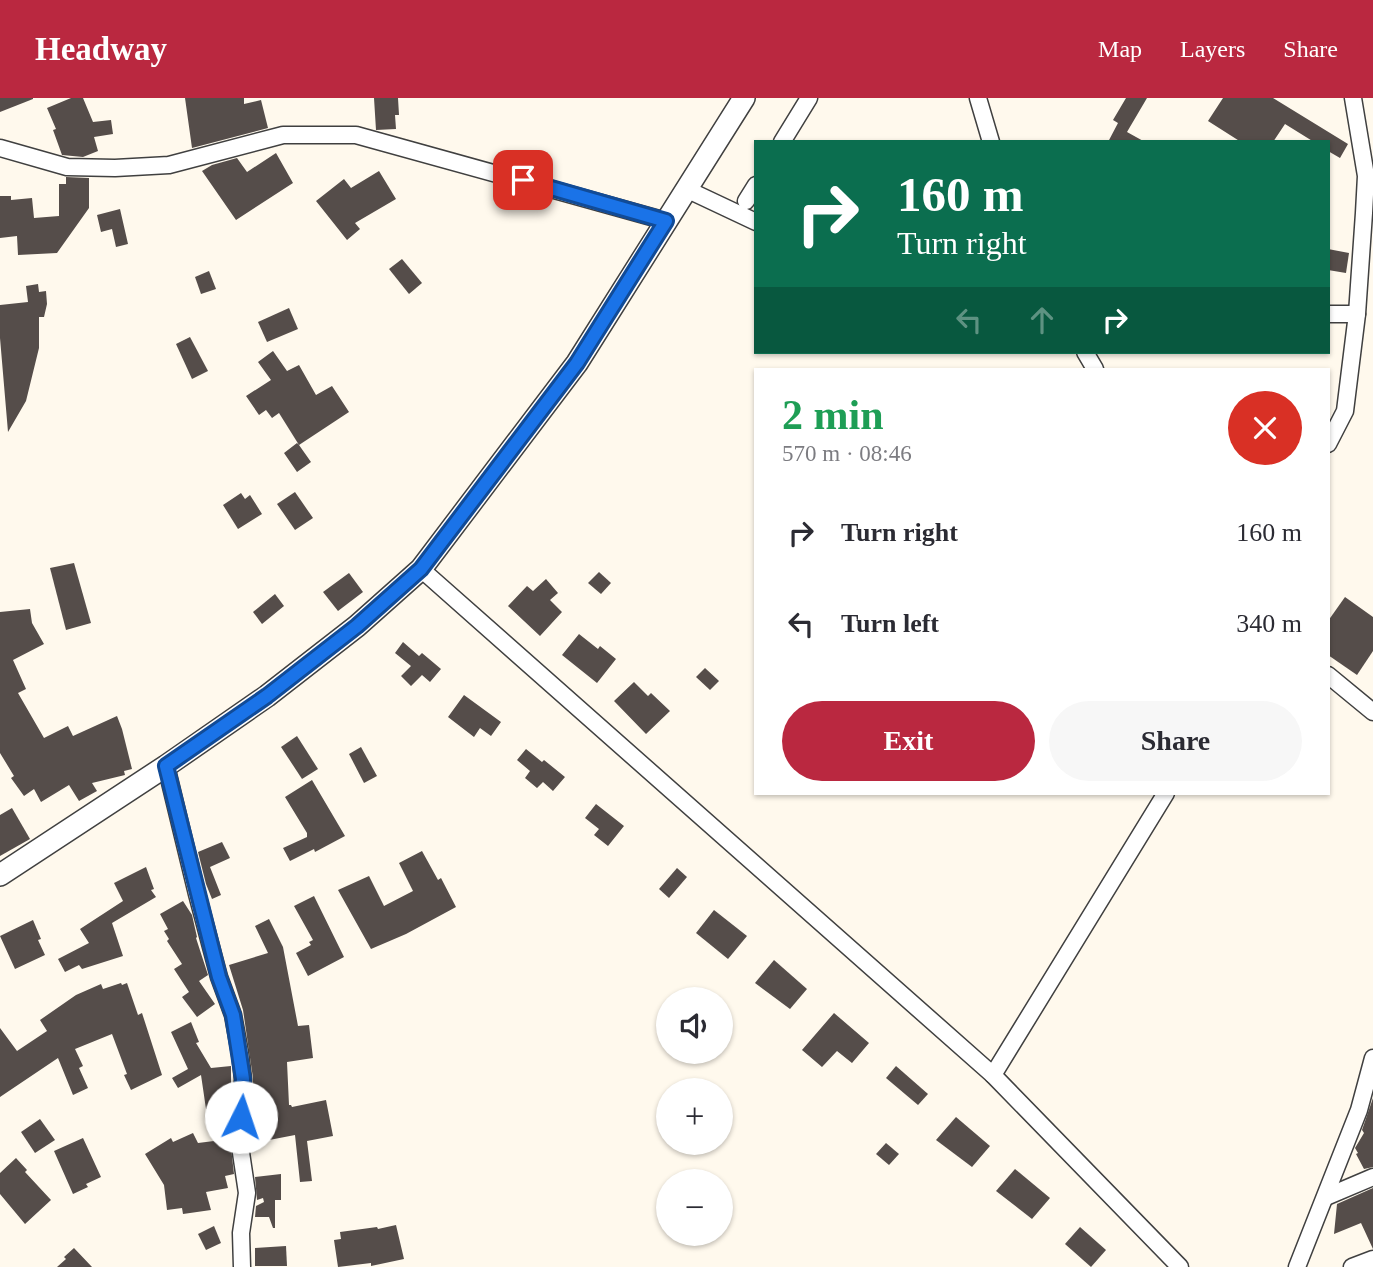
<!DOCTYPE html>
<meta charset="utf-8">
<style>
:root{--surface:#fff;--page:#f7f7f7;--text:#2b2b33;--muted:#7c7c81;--accent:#ba2840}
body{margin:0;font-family:"Times New Roman",serif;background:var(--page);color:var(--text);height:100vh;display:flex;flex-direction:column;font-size:26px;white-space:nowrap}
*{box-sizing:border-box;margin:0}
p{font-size:23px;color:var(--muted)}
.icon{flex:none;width:38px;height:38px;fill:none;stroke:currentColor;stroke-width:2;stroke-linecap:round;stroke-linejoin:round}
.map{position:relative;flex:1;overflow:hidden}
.sheet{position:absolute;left:754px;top:270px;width:576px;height:427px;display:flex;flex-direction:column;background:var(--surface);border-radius:0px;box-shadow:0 2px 5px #0004}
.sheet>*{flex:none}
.banner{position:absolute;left:754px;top:42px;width:576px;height:214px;border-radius:0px;box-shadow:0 2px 5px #0004;background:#0b6e4f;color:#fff;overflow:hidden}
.buttons{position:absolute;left:656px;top:889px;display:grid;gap:14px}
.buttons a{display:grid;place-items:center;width:77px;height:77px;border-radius:50%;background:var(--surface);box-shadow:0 2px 5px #0004;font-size:35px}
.pin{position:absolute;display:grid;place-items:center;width:60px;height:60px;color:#fff;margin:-30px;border-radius:14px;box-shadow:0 4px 10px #0006}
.me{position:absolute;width:77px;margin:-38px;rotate:4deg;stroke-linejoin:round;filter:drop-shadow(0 0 5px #0008)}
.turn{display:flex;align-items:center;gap:24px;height:147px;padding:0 28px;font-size:32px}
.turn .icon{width:91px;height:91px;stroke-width:2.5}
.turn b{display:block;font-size:49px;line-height:60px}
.lanes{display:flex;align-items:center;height:66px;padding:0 28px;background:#0003;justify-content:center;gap:35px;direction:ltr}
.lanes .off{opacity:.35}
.round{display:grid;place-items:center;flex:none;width:74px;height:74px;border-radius:37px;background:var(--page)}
.overview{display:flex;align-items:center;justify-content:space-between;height:119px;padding:0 28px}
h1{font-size:42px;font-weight:800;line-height:52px;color:#1e9e55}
.primary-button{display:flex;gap:14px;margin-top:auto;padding:14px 28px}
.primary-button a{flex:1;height:80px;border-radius:42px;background:var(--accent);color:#fff;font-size:28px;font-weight:800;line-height:80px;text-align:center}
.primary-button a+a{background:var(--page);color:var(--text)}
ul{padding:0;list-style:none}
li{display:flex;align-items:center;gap:21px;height:91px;padding:0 28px}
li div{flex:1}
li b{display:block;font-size:26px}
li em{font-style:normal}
header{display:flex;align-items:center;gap:42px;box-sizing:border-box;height:98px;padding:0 35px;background:var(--accent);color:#fff}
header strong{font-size:33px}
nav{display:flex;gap:38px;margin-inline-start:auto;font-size:24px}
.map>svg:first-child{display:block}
.building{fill:#554d4a}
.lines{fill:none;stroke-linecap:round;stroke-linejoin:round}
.minor-casing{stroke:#404040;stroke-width:19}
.tertiary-casing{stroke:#404040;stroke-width:24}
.minor{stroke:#fff;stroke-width:16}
.tertiary{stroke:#fff;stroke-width:21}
.route-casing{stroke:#114b97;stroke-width:18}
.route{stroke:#1a73e8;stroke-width:12}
</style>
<header>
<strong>Headway</strong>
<nav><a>Map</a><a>Layers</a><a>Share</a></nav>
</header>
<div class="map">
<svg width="1373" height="1169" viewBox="0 0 1373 1169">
<rect width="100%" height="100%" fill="#fff9ed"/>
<g class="building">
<path d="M 0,0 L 33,0 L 33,1 L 0,14 Z"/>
<path d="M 71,0 L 83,0 L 93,24 L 111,22 L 113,36 L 94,39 L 98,53 L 83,59 L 62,57 L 53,32 L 56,31 L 47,10 Z"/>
<path d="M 185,0 L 244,0 L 244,6 L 261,2 L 268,30 L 192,50 Z"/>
<path d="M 374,0 L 398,0 L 399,17 L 395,17 L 396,31 L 376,32 Z"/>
<path d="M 1126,0 L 1147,0 L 1127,34 L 1145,44 L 1108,44 L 1118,25 L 1113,22 Z"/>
<path d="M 1223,0 L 1273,0 L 1348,46 L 1340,60 L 1328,53 L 1328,44 L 1314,44 L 1285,26 L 1273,44 L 1241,44 L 1208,23 Z"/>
<path d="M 276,55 L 293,85 L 236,122 L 202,73 L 212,67 L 237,60 L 247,74 Z"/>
<path d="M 379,73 L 396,101 L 355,125 L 360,131 L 347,142 L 316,103 L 344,81 L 351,90 Z"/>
<path d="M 66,79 L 89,80 L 89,110 L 57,155 L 18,157 L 17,138 L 0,140 L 0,98 L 11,98 L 11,102 L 32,100 L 34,120 L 59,118 L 59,86 L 66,86 Z"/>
<path d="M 120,111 L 128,146 L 116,149 L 112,131 L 101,134 L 97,117 Z"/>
<path d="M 1328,151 L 1349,155 L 1346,175 L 1328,172 Z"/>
<path d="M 402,161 L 422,185 L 409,196 L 389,171 Z"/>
<path d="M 209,173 L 216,191 L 201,196 L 195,179 Z"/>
<path d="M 38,186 L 39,194 L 46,193 L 47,206 L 44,219 L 39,219 L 39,250 L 26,303 L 8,334 L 0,240 L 0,207 L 28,204 L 26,188 Z"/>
<path d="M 289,210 L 298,231 L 267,244 L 258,224 Z"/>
<path d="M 190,239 L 208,273 L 192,281 L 176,246 Z"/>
<path d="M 273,253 L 287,273 L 299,267 L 316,297 L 332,288 L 349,314 L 299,347 L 311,364 L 297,374 L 284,355 L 297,345 L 299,347 L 279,315 L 272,320 L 266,312 L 259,317 L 246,298 L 271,282 L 258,264 Z"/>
<path d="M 295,394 L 313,420 L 295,432 L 277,406 Z"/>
<path d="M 241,395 L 245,401 L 250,397 L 262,416 L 238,431 L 223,407 Z"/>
<path d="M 74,465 L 91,525 L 66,532 L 50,470 Z"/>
<path d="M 599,474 L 611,485 L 601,496 L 588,485 Z"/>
<path d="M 349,475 L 363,494 L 338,513 L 323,494 Z"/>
<path d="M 546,481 L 558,495 L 550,502 L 562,514 L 540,538 L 508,508 L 527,488 L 533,493 Z"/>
<path d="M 275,496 L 284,508 L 262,526 L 253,514 Z"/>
<path d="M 1345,499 L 1373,519 L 1373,553 L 1357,577 L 1328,557 L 1328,523 Z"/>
<path d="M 30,511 L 32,525 L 44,546 L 13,562 L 26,591 L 18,595 L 44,640 L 68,628 L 73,638 L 117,618 L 122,631 L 132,671 L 124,673 L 125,677 L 92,685 L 97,693 L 79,703 L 69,687 L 41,704 L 34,691 L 24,698 L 11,680 L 14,678 L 0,655 L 0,514 Z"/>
<path d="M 579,536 L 598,551 L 600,548 L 616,561 L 597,585 L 562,557 Z"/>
<path d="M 403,544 L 419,558 L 422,555 L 441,571 L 430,584 L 422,577 L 411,588 L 401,578 L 411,568 L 395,555 Z"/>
<path d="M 705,570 L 719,583 L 710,592 L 696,579 Z"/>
<path d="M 634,584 L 648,598 L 651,595 L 670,613 L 646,636 L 614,603 Z"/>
<path d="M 464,597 L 501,624 L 491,638 L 480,630 L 474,639 L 448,619 Z"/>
<path d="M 297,638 L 318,671 L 302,681 L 281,649 Z"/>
<path d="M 361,649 L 377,678 L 364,685 L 349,656 Z"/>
<path d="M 526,651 L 542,664 L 544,662 L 565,679 L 553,693 L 543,684 L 537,690 L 525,680 L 530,673 L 517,662 Z"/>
<path d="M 312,682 L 345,738 L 315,754 L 314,751 L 290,763 L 283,750 L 307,739 L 307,735 L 285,699 Z"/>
<path d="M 596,706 L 624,728 L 608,748 L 594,737 L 599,731 L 585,720 Z"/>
<path d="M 12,710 L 30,741 L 0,758 L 0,717 Z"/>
<path d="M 222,744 L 230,760 L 210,769 L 221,797 L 212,801 L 206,786 L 198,754 Z"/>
<path d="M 422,753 L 438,782 L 441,780 L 456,809 L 406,836 L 371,851 L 338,792 L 369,778 L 384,808 L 413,793 L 399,765 Z"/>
<path d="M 146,769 L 154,791 L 151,792 L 156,799 L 112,825 L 123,858 L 82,871 L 79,867 L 65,874 L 58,861 L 89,845 L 80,831 L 123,803 L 114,785 Z"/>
<path d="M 677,770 L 687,779 L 669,800 L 659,791 Z"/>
<path d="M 314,798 L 344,859 L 308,878 L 296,855 L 311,847 L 309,844 L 313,842 L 294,808 Z"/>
<path d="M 183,803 L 192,817 L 197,839 L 196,840 L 208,877 L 199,883 L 215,906 L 197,919 L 182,899 L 189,894 L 174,871 L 182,866 L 167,843 L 169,841 L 164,833 L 168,831 L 160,816 Z"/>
<path d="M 714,812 L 747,838 L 728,861 L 696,835 Z"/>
<path d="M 269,821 L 283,849 L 298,928 L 309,927 L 313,960 L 287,964 L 289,1007 L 291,1007 L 292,1009 L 326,1002 L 333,1038 L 307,1043 L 312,1083 L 300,1084 L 295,1037 L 264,1043 L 257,1006 L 252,1006 L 253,980 L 243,912 L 229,867 L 268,855 L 255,828 Z"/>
<path d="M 33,822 L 41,841 L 38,842 L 45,857 L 15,871 L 0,838 Z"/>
<path d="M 774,862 L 807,891 L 790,911 L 755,885 Z"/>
<path d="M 121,885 L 122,887 L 127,885 L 138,917 L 142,915 L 162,977 L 131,992 L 124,977 L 127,976 L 112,936 L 75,951 L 83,968 L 79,970 L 88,990 L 73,997 L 58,960 L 0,999 L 0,930 L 17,953 L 47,933 L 40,922 L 76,897 L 101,886 L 103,891 Z"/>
<path d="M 834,915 L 869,945 L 852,965 L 837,953 L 822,969 L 802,952 Z"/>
<path d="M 191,924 L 199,944 L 196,945 L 211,970 L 231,968 L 231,1008 L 206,1011 L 201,977 L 178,990 L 172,980 L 188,971 L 171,934 Z"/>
<path d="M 896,968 L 928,996 L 918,1007 L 886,980 Z"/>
<path d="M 1373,1000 L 1373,1069 L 1364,1071 L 1356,1056 L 1358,1055 L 1355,1050 L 1364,1035 L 1362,1032 Z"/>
<path d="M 956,1019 L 990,1048 L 972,1069 L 936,1042 Z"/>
<path d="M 40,1021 L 55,1042 L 35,1055 L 21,1034 Z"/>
<path d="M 193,1035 L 198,1045 L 230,1041 L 234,1076 L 225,1078 L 228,1090 L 206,1094 L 211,1112 L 183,1116 L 182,1110 L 167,1112 L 164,1087 L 145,1056 L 171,1040 L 173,1044 Z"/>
<path d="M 83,1040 L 101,1079 L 86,1086 L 88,1089 L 73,1096 L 54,1053 Z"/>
<path d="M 886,1045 L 899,1056 L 889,1067 L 876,1056 Z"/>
<path d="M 16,1060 L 27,1072 L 25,1074 L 51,1102 L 25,1126 L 0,1096 L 0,1075 Z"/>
<path d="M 1015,1071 L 1050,1100 L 1032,1121 L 996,1093 Z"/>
<path d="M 281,1076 L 281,1102 L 275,1102 L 275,1130 L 273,1130 L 269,1119 L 255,1119 L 256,1108 L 264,1104 L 263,1100 L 257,1102 L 255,1079 Z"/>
<path d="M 1373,1090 L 1373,1151 L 1361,1125 L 1334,1136 L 1337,1106 Z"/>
<path d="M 396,1127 L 404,1161 L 371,1168 L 371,1165 L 338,1169 L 334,1142 L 341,1141 L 340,1134 L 377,1129 L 378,1131 Z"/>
<path d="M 214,1128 L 221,1145 L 206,1152 L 198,1136 Z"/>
<path d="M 1080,1129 L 1106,1152 L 1091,1169 L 1065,1146 Z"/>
<path d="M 286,1148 L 287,1168 L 255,1168 L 255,1150 Z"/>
<path d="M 74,1150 L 92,1169 L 57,1169 L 66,1161 L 64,1159 Z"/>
</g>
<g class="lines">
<defs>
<g id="minor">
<path d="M 978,0 L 991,44"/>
<path d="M 782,44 L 809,0"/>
<path d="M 0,50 L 67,69 L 115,70 L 169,67 L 283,37 L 356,37 L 666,123"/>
<path d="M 686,91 L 756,124"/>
<path d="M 746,103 L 756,87"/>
<path d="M 1328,216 L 1357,216"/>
<path d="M 1085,254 L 1095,271"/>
<path d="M 1328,346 L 1345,313 L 1357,216 L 1364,115 L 1366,78 L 1353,0"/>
<path d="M 421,471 L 993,977 L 1180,1169"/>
<path d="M 1328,577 L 1373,614"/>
<path d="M 166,668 L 197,796 L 219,879 L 233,917 L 240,955 L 243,981 L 240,1048 L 247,1095 L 241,1135 L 242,1169"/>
<path d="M 993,977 L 1166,695"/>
<path d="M 1326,1099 L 1373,1079"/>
<path d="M 1297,1169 L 1359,1012 L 1373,960"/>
<path d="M 1352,1169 L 1373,1161"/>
</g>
<path id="tertiary" d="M 0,777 L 166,668 L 267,598 L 357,528 L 421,471 L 577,265 L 744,0"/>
</defs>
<use href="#minor" class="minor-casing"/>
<use href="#tertiary" class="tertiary-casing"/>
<use href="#minor" class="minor"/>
<use href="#tertiary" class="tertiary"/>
</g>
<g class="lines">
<defs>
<path id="route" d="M 241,1019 L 243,981 L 233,917 L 219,879 L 166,668 L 267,598 L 357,528 L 421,471 L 577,265 L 666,123 L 523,82"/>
</defs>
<use href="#route" class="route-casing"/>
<use href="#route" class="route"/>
</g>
</svg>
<div class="buttons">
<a><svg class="icon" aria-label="sound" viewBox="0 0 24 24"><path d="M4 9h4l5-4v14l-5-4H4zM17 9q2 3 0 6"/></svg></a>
<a>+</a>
<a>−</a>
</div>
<div class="pin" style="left:523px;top:82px;background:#d93025"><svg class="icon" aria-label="arrive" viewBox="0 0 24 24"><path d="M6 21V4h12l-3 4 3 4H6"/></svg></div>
<svg class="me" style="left:241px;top:1019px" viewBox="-20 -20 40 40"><circle r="19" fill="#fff"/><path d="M0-13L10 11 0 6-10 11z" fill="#1a73e8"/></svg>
<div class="banner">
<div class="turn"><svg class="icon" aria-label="right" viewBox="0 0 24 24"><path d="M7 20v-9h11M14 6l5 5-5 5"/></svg><div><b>160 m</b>Turn right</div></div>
<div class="lanes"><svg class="icon off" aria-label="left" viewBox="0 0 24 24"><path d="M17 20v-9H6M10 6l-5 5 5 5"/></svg><svg class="icon off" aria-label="ahead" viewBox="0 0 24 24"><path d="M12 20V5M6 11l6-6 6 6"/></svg><svg class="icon" aria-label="right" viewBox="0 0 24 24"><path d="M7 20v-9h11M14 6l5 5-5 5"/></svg></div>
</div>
<section class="sheet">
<div class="overview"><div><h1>2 min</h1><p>570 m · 08:46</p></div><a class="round" style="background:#d93025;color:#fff"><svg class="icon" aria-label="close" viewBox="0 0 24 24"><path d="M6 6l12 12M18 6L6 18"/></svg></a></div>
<ul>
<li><svg class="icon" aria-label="right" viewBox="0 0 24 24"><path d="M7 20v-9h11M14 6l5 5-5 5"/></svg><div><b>Turn right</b></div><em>160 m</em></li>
<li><svg class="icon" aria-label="left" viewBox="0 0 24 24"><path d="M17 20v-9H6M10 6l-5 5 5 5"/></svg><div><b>Turn left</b></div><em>340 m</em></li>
</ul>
<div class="primary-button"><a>Exit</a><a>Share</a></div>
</section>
</div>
